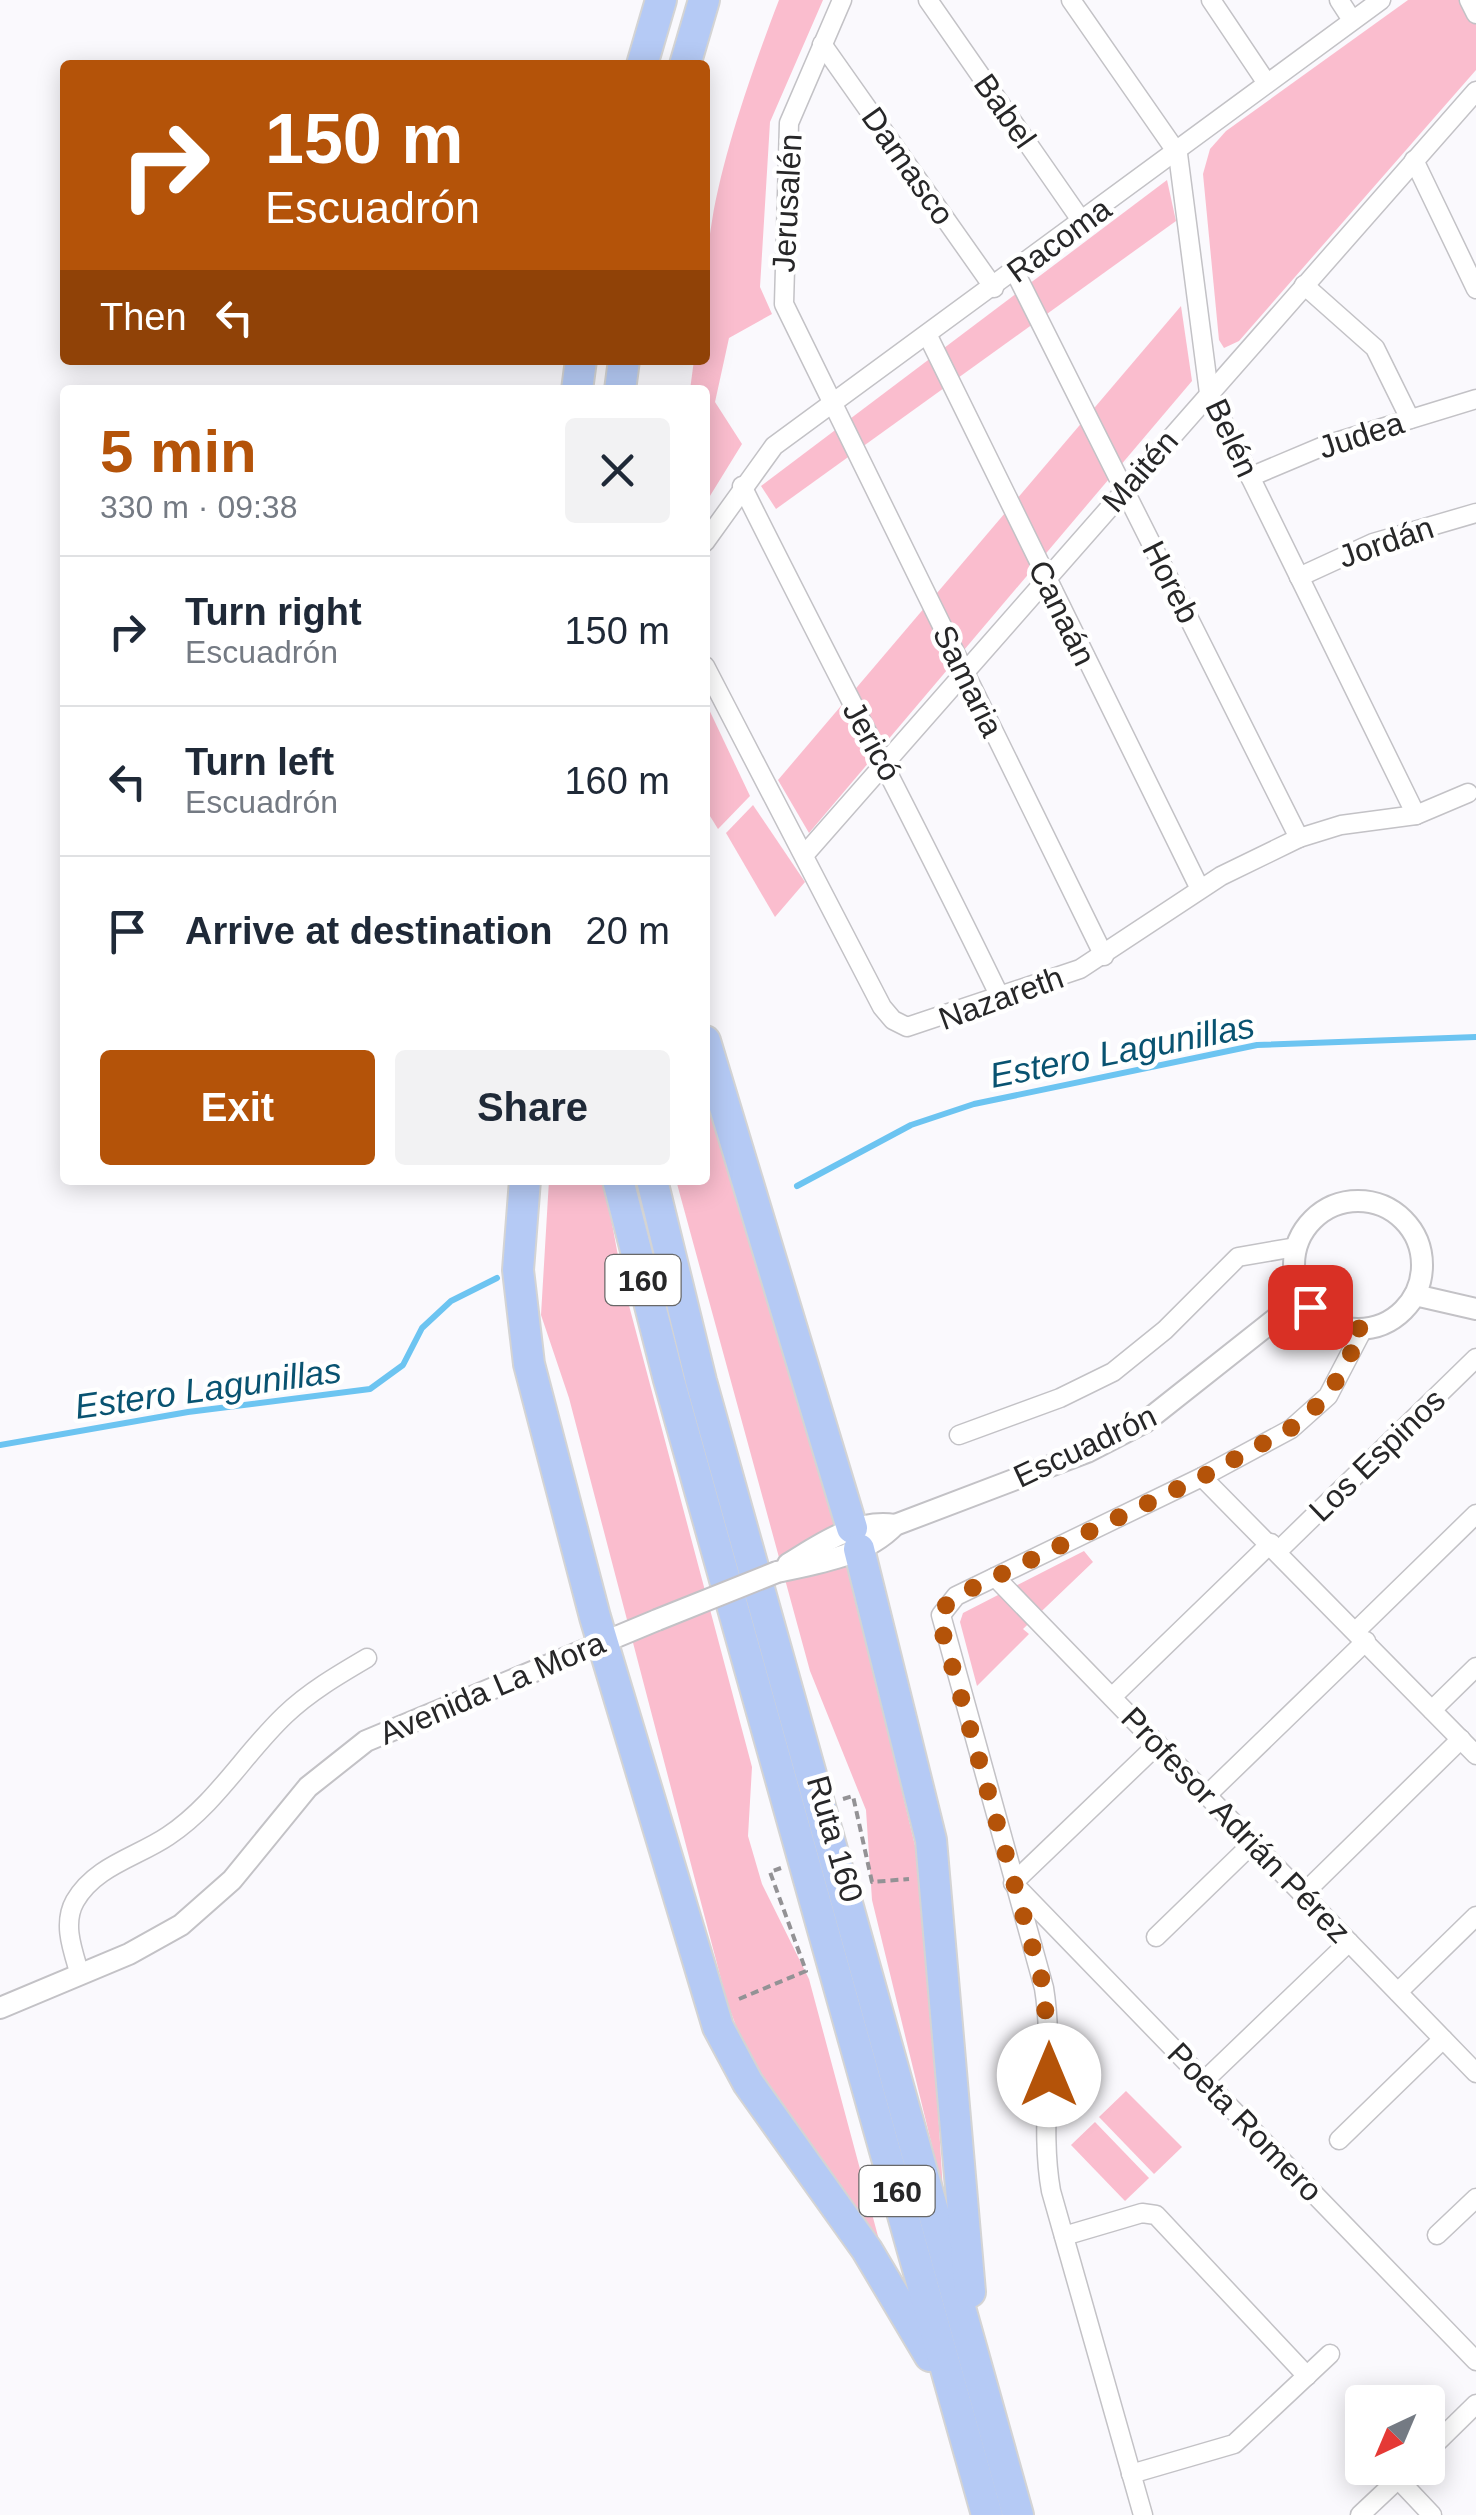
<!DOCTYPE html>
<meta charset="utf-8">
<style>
:root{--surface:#fff;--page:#f2f2f3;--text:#1f2937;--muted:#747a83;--line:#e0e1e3;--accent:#b45309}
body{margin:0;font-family:Arial,sans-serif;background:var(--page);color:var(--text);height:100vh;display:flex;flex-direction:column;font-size:38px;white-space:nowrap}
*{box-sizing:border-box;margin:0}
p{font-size:32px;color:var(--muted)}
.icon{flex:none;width:55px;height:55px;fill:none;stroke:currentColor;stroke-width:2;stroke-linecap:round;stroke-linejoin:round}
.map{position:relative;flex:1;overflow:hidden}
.details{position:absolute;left:60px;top:385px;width:650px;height:800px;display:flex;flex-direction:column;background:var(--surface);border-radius:10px;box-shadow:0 5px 25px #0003}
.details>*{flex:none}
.top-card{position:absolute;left:60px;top:60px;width:650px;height:305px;border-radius:10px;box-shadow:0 5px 25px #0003;background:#b45309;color:#fff;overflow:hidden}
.needle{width:65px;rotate:224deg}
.buttons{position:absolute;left:1345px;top:2385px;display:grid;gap:20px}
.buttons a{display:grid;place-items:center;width:100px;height:100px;border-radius:10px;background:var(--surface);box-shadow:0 5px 25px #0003;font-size:50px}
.pin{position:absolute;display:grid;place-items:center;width:85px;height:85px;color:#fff;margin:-42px;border-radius:20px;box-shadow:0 5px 15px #0006}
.me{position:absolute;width:110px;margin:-55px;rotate:0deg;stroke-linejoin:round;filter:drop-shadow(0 0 8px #0008)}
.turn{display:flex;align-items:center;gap:35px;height:210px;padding:0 40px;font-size:45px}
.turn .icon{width:130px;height:130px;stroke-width:2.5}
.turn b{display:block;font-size:70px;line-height:85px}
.then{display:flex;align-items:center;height:95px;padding:0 40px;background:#0003;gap:20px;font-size:38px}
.round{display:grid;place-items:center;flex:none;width:105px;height:105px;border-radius:10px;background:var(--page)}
.summary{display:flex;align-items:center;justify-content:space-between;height:170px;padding:0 40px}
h1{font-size:60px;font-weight:700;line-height:75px;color:var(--accent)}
.primary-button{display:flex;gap:20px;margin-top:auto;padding:20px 40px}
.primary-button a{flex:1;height:115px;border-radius:10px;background:var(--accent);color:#fff;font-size:40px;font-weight:700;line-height:115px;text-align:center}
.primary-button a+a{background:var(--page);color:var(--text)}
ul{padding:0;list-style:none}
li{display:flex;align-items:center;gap:30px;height:150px;padding:0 40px;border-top:2px solid var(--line)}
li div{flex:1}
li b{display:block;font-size:38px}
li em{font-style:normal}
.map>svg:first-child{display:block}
.green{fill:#fabdce}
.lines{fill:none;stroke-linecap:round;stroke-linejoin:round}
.stream{stroke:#6cc4f1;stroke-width:6}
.minor-casing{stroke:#c3c2c6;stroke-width:21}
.tertiary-casing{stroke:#c3c2c6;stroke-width:24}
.motorway-casing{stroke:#d4d4d4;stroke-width:34}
.path{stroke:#939295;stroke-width:4;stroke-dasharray:8 5;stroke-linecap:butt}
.minor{stroke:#fff;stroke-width:18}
.tertiary{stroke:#fff;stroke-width:20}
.motorway{stroke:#b5caf5;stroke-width:30}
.tertiary-bridge-casing{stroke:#c3c2c6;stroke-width:24;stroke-linecap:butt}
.tertiary-bridge{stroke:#fff;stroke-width:20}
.route{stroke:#b45309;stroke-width:18;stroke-dasharray:0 32.4}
.labels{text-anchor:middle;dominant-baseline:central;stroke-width:9;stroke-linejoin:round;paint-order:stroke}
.shield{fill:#fff;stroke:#686868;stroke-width:2.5}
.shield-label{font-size:30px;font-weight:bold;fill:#272728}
.street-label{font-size:32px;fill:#272728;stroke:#fff}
.water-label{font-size:35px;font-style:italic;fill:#095371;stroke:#fff}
</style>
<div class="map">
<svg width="1476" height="2515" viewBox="0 0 1476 2515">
<rect width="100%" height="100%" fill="#faf9fd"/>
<g class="green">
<path d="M 779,0 L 823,0 L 770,122 L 760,287 L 772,314 L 729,338 L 715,402 L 742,444 L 705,504 L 705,390 L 690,390 L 694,360 L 705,360 C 705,313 704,268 712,221 C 723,153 754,65 779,0 Z"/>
<path d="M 1408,0 L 1476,0 L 1476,70 L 1239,341 L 1224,348 L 1219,340 L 1203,174 L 1210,149 L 1226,131 Z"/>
<path d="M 1167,180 L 1176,221 L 776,509 L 761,486 Z"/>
<path d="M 1181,306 L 1192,381 L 809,833 L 778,780 Z"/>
<path d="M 705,701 L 750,796 L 718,829 L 705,808 Z"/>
<path d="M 753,805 L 805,882 L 775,917 L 726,833 Z"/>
<path d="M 705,1069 L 823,1462 L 924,1883 L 943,2191 L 872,1900 L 866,1810 L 810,1671 L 676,1180 L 705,1180 Z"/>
<path d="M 549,1180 L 604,1180 L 623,1283 L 752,1767 L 748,1836 L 762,1884 L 809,1979 L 886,2266 L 750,2063 L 727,2002 L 569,1398 L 541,1315 Z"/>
<path d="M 1084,1551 L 1093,1562 L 1023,1629 L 1029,1634 L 977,1686 L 960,1622 L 963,1613 Z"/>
<path d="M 1126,2091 L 1182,2147 L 1154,2174 L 1099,2117 Z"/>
<path d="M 1095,2122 L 1149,2178 L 1125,2201 L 1071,2145 Z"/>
</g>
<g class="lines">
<g class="stream">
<path d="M 797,1186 L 911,1125 L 974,1104 L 1257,1045 L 1476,1037"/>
<path d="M 0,1445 L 188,1412 L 370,1389 L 403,1365 L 422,1328 L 451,1301 L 497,1278"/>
</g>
<defs>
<g id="minor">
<path d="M 842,0 L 789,123 L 784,304 L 1104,956"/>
<path d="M 928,0 L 1083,223"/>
<path d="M 1071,0 L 1178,154 L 1209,393 L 1416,815"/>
<path d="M 1211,0 L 1266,82"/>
<path d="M 1339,0 L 1352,20"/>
<path d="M 1469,0 L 1476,14"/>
<path d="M 822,44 L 994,288"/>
<path d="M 1414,160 L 1476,289"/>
<path d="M 1015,272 L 1299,838"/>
<path d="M 1304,285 L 1375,348 L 1410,419"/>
<path d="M 928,336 L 1200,889"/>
<path d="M 1250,477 L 1326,445 L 1476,399"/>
<path d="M 742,486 C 827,657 917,825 1000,997"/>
<path d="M 705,542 L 774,446 L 1381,0"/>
<path d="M 1299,577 L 1373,543 L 1476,513"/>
<path d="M 705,666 L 882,1007 L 893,1020 L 907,1027 L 1080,969 L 1221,876 L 1299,838 L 1341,825 L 1416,815 L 1468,793"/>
<path d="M 806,853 L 1476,91"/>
<path d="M 959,1435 L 1060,1398 L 1113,1372 L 1165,1330 L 1238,1257 L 1296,1247"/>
<path d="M 1202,1477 L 1476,1755"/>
<path d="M 1278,1551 L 1476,1358"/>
<path d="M 995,1577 L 1476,2073"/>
<path d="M 1356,1631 L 1476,1514"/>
<path d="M 1112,1697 L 1271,1543"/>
<path d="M 1432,1710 L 1476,1667"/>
<path d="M 1158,1744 L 1013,1883 L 1476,2361"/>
<path d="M 1207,1795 L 1366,1641"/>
<path d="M 1303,1894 L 1461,1739"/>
<path d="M 1156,1937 L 1253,1843"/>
<path d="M 80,1975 C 73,1951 62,1924 75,1901 C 95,1866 137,1857 168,1836 C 216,1804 244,1754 285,1715 C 309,1692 338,1675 367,1658"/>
<path d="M 1398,1992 L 1476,1916"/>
<path d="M 1204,2081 L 1349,1942"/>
<path d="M 1339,2140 L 1443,2039"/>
<path d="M 1437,2235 L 1476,2198"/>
<path d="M 1064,2236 L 1142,2213 L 1156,2215 L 1307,2376"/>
<path d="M 1428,2451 L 1476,2404"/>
<path d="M 1131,2474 L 1234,2444 L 1330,2354"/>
<path d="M 1398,2479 L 1432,2515"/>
<path d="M 1143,2515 L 1051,2191 C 1039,2124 1055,2055 1044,1988 L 941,1615 L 956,1596 L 1202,1477 L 1291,1429 L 1328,1396 L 1363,1329"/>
<path d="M 1360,2515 L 1410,2468"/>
</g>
<g id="tertiary">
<circle cx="1358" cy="1265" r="64"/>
<path d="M 1415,1295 L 1476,1309"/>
<path d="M 788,1564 C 821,1544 855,1519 895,1525"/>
<path d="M 777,1572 C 819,1563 865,1556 895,1525 L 1087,1452 L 1145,1422 L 1303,1297"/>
<path d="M 0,2008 L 129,1954 L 181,1925 L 232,1880 L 308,1787 L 366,1741 L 657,1620"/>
</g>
<g id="motorway">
<path d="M 642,65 L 661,0"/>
<path d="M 685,65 L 704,0"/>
<path d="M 577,390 L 581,360"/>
<path d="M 620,390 L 624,360"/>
<path d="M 705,1041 L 852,1528"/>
<path d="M 525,1180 L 518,1270 L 529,1364 L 595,1617 L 718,2027 L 748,2083 L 867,2250 L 930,2356"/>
<path d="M 618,1180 L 669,1380 L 987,2515"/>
<path d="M 652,1180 L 701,1381 L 1018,2515"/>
<path d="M 859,1549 L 931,1840 L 970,2292"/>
</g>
</defs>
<use href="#minor" class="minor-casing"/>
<use href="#tertiary" class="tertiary-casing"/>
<use href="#motorway" class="motorway-casing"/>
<g class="path">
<path d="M 843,1799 L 853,1796 L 872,1882 L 909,1879"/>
<path d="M 739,1999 L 806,1971 L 770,1872 L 781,1868"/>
</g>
<use href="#minor" class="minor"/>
<use href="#tertiary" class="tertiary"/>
<use href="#motorway" class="motorway"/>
<defs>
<path id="tertiary-bridge" d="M 657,1620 L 777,1572"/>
</defs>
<use href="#tertiary-bridge" class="tertiary-bridge-casing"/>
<use href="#tertiary-bridge" class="tertiary-bridge"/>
</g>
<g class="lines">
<path class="route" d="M 1049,2075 L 1044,1988 L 941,1627 L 942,1609 L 956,1596 L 1202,1477 L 1291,1428 L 1328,1396 L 1364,1329 L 1340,1326 L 1310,1307"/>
</g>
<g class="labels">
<g class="shield">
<rect x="605.5" y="1255" width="75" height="50" rx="8"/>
<rect x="859.5" y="2166" width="75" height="50" rx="8"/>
</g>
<g class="shield-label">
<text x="643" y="1280">160</text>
<text x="897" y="2191">160</text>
</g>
<g class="street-label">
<text transform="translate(1005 111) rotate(55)">Babel</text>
<text transform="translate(908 166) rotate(55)">Damasco</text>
<text transform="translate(787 203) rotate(-87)">Jerusalén</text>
<text transform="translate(1059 240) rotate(-36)">Racoma</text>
<text transform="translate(1361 435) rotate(-18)">Judea</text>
<text transform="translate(1232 438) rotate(65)">Belén</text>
<text transform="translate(1140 471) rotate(-49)">Maitén</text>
<text transform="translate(1386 542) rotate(-19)">Jordán</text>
<text transform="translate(1171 582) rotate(63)">Horeb</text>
<text transform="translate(1062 613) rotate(64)">Canaán</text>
<text transform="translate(968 681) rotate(64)">Samaria</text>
<text transform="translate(872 741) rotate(61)">Jericó</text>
<text transform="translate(1001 998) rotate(-20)">Nazareth</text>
<text transform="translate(1085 1446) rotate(-25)">Escuadrón</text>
<text transform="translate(1377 1455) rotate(-44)">Los Espinos</text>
<text transform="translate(492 1688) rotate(-23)">Avenida La Mora</text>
<text transform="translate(1236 1825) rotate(46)">Profesor Adrián Pérez</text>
<text transform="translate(835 1839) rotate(74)">Ruta 160</text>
<text transform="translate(1245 2122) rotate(46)">Poeta Romero</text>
</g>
<g class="water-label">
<text transform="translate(1122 1050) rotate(-11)">Estero Lagunillas</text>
<text transform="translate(208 1388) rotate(-8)">Estero Lagunillas</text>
</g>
</g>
</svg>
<div class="buttons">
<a><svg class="needle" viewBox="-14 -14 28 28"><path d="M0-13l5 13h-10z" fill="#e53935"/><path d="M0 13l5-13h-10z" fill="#747a83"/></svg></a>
</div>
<div class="pin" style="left:1310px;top:1307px;background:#d93025"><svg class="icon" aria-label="arrive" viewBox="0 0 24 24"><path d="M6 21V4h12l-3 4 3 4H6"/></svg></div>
<svg class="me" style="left:1049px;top:2075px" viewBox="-20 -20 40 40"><circle r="19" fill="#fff"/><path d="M0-13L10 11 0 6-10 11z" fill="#b45309"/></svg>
<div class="top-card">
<div class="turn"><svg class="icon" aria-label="right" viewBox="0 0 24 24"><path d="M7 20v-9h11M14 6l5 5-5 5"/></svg><div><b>150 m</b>Escuadrón</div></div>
<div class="then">Then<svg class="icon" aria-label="left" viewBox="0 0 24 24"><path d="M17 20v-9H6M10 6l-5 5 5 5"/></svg></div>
</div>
<section class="details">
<div class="summary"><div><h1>5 min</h1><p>330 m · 09:38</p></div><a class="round"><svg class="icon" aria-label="close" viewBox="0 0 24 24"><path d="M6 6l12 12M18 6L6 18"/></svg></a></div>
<ul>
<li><svg class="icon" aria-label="right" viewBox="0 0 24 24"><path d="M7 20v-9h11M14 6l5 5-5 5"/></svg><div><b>Turn right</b><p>Escuadrón</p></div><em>150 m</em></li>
<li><svg class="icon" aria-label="left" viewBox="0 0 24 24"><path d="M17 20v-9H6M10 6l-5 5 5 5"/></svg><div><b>Turn left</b><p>Escuadrón</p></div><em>160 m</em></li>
<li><svg class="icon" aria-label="arrive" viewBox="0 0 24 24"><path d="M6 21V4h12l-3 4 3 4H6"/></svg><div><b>Arrive at destination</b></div><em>20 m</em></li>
</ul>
<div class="primary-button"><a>Exit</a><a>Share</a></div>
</section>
</div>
